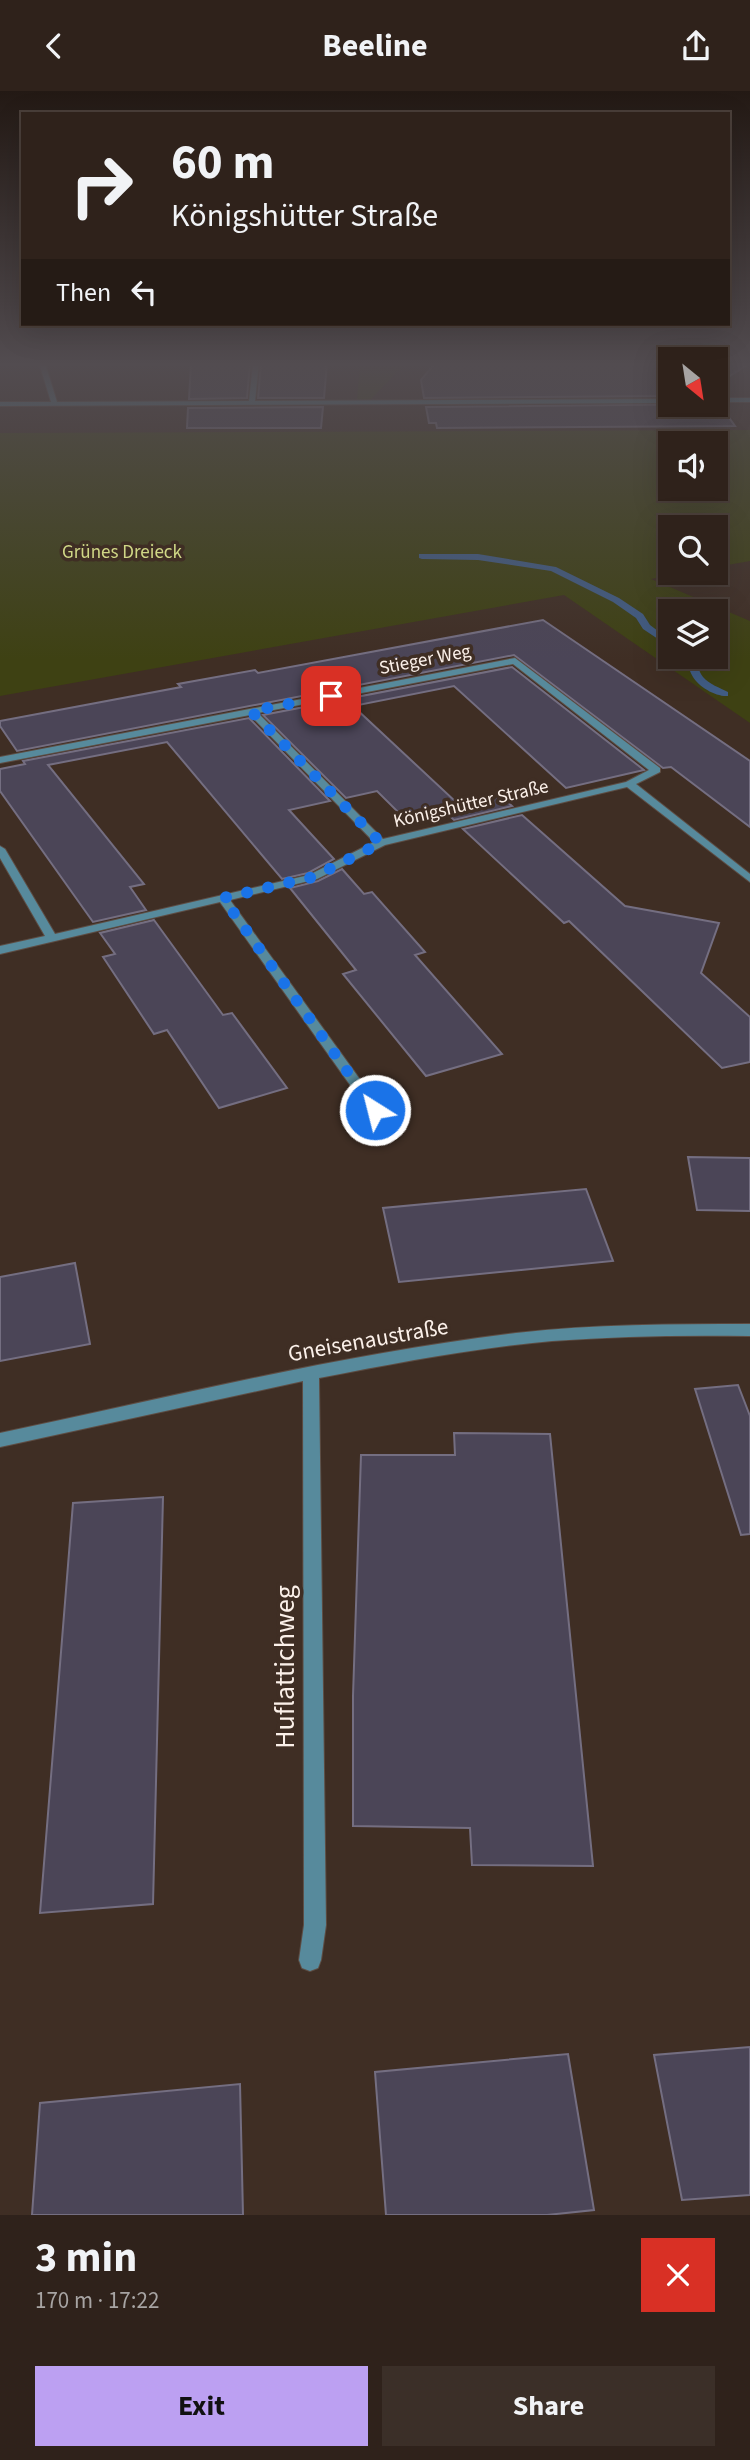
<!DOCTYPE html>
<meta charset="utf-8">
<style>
:root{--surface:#2f221b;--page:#3b2f28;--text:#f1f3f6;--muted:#a7a4a3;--line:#4a3f3a;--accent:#bca0f2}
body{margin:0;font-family:"Source Sans 3",sans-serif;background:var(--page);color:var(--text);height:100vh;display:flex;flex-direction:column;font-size:26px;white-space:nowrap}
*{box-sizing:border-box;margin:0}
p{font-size:23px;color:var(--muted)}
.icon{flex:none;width:38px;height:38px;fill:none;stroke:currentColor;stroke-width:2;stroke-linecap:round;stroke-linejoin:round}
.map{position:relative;height:2124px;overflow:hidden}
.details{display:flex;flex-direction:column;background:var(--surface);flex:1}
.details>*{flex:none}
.hud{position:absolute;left:21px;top:21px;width:709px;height:214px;border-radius:0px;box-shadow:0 7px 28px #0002,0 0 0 2px var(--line);background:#2f221b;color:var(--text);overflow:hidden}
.needle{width:46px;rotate:150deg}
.fabs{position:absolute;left:658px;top:256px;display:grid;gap:14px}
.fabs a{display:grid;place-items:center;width:70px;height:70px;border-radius:0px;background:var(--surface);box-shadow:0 7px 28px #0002,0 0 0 2px var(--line);font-size:35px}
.pin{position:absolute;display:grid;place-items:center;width:60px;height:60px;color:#fff;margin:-30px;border-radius:14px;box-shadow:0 4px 10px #0006}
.me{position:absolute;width:77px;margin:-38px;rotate:324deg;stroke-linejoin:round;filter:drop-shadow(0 0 5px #0008)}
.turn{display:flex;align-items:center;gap:24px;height:147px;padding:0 35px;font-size:32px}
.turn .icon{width:91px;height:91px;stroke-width:2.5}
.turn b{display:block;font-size:49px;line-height:60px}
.then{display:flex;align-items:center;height:66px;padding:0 35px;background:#0003;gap:14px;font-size:26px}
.round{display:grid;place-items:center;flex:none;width:74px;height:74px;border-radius:0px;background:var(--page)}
.head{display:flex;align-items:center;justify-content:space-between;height:119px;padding:0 35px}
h1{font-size:42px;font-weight:700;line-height:52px}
.action{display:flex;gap:14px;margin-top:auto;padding:14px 35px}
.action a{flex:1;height:80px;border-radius:0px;background:var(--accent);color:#111;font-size:28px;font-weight:700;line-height:80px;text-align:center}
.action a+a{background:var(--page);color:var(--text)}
header{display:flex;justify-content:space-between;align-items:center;height:91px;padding:0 35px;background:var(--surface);font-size:32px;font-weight:700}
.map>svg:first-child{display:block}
.green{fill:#3e4113;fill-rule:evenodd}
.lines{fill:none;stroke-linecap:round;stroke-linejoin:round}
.stream{fill:#415d85;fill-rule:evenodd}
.building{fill:#4b4557;stroke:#746e81;stroke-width:2}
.street-casing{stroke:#5d4d44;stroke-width:2}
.street{fill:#578a9c;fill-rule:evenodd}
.route{stroke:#1a73e8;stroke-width:12;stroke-dasharray:0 21.6}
.labels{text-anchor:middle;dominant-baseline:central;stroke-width:7;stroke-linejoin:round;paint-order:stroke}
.far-park-label{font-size:19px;fill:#d0d786;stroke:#3f2e24}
.far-street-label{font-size:19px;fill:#fbf0e9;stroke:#3f2e24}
.street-label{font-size:23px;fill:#fbf0e9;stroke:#3f2e24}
.near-street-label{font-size:28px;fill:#fbf0e9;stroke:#3f2e24}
</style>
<header><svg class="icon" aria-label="back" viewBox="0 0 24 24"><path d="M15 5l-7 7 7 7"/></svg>Beeline<svg class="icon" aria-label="share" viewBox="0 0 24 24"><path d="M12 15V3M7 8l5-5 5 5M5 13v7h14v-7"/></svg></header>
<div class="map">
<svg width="750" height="2124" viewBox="0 0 750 2124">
<rect width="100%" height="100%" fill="#3f2e24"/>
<g class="green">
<path d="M 360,272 L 406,272 L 370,309 L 357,309 Z"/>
<path d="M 750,339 L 750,470 L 716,476 L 716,436 L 670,436 L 670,481 L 687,481 L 651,488 L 750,530 L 750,632 L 564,504 L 0,605 L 0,342 ZM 670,352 L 716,352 L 716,397 L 670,397 ZM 670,520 L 716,520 L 716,565 L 670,565 Z"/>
</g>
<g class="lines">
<g class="stream">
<path d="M 419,463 L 478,463 L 556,476 L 619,507 L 643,523 L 650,534 L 670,549 L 670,556 L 643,538 L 636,527 L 613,511 L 551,480 L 478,469 L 422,468 L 419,467 Z"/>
<path d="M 682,565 C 705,565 693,573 703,586 C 709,593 720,597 728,601 L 728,605 C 716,606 699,596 693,586 C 688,578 689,572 682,565 Z"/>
</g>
</g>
<g class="building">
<path d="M 191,272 L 250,272 L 247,307 L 189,308 Z"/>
<path d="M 261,272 L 327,272 L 324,307 L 258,307 Z"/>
<path d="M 435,272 L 670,272 L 670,305 L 424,307 L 421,289 Z"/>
<path d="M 716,272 L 750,272 L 716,294 Z"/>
<path d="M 715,313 L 720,314 L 735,335 L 437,337 L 436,332 L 429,332 L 426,316 Z"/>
<path d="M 323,316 L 321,337 L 187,337 L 188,317 Z"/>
<path d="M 543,529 L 750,670 L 750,736 L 671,676 L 663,677 L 514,564 L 17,660 L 0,635 L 0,630 L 181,596 L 178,593 L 255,579 L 258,582 Z"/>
<path d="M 512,576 L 644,679 L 566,697 L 454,595 L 353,615 L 457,712 L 498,703 L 512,715 L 454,729 L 441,717 L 403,726 L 377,700 L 346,707 L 263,624 Z"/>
<path d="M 249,627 L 330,710 L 289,719 L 334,768 L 308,782 L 282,788 L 167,651 L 48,674 L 144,793 L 130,796 L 146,819 L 93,831 L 0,700 L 0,678 L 25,673 L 23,670 Z"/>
<path d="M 522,724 L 625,815 L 719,832 L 701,882 L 750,926 L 750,971 L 722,977 L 569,830 L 564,832 L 463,738 Z"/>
<path d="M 342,778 L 364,803 L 372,801 L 425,861 L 415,864 L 502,963 L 426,985 L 343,883 L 356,879 L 290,797 L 318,790 Z"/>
<path d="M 154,829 L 223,924 L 232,922 L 287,997 L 219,1017 L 167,939 L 154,943 L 103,866 L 115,863 L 100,842 Z"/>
<path d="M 688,1066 L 750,1067 L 750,1120 L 697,1119 Z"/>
<path d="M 586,1098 L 613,1170 L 399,1191 L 383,1117 Z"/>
<path d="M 75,1172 L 90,1253 L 0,1270 L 0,1186 Z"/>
<path d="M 738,1294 L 750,1325 L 750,1443 L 741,1444 L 695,1298 Z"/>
<path d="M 454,1342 L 550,1343 L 593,1775 L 472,1774 L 470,1737 L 353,1735 L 353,1605 L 361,1364 L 455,1364 Z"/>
<path d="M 163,1406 L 153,1813 L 40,1822 L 73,1412 Z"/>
<path d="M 750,1956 L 750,2104 L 682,2109 L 654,1964 Z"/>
<path d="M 568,1963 L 594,2119 L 547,2124 L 386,2124 L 375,1981 Z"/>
<path d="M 240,1993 L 243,2124 L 32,2124 L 40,2012 Z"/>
</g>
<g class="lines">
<defs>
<g id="street">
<path d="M 39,272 L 45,272 L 57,311 L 249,310 L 253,272 L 259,272 L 255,310 L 670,308 L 670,312 L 0,315 L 0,311 L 51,311 Z"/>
<rect x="716" y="307" width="34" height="4"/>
<path d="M 515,567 L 660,677 L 660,681 L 636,693 L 750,783 L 750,791 L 627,696 L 385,754 L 317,788 L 230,809 L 380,1016 L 382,1019 L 380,1022 L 370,1022 L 220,811 L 0,863 L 0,855 L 45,845 L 0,767 L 0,755 L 5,758 L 55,843 L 309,784 L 374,751 L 250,624 L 0,672 L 0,666 ZM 513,573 L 649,679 L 626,691 L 383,748 L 258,622 Z"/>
<path d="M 750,1233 L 750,1245 C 684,1244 618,1245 552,1250 C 474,1257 396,1272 319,1287 L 326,1834 L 321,1869 L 318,1877 L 310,1880 L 302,1877 L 299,1869 L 304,1834 L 303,1290 L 0,1356 L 0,1342 C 171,1306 342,1263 516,1242 C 594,1233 672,1233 750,1233 Z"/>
</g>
</defs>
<use href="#street" class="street-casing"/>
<use href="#street" class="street"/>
</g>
<linearGradient id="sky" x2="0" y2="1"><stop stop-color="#231914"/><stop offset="0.48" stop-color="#524c50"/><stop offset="1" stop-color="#524c50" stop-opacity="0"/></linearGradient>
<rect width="750" height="569" fill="url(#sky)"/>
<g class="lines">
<path class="route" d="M 331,605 L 251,620 L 381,752 L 313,786 L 223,807 L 375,1019"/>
</g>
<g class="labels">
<g class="far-park-label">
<text x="122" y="461">Grünes Dreieck</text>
</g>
<g class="far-street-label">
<text transform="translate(425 569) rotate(-11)">Stieger Weg</text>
<text transform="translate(471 713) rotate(-13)">Königshütter Straße</text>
</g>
<g class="street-label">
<text transform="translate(368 1249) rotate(-10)">Gneisenaustraße</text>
</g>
<g class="near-street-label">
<text transform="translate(285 1576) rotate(-90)">Huflattichweg</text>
</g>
</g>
</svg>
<div class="fabs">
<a><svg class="needle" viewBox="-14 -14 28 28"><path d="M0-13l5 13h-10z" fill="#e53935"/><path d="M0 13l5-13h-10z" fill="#a7a4a3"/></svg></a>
<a><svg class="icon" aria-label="sound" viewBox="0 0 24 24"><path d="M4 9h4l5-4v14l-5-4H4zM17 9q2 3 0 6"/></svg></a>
<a><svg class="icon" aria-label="search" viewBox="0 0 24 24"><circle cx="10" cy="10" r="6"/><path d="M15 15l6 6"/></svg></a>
<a><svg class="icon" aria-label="layers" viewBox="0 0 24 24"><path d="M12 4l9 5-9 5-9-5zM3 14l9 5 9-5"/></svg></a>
</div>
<div class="pin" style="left:331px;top:605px;background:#d93025"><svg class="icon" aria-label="arrive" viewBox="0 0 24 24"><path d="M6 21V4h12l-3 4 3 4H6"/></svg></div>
<svg class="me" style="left:375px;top:1019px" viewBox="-20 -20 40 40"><circle r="17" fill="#1a73e8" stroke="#fff" stroke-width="3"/><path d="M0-11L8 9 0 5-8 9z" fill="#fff"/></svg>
<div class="hud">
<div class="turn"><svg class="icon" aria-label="right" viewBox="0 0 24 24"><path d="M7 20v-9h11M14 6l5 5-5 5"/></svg><div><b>60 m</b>Königshütter Straße</div></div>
<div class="then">Then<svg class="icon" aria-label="left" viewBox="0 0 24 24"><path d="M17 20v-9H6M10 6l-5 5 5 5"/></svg></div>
</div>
</div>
<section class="details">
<div class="head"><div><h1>3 min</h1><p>170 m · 17:22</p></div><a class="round" style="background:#d93025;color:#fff"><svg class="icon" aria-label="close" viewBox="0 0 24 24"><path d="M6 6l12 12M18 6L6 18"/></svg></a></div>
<div class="action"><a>Exit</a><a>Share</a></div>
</section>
